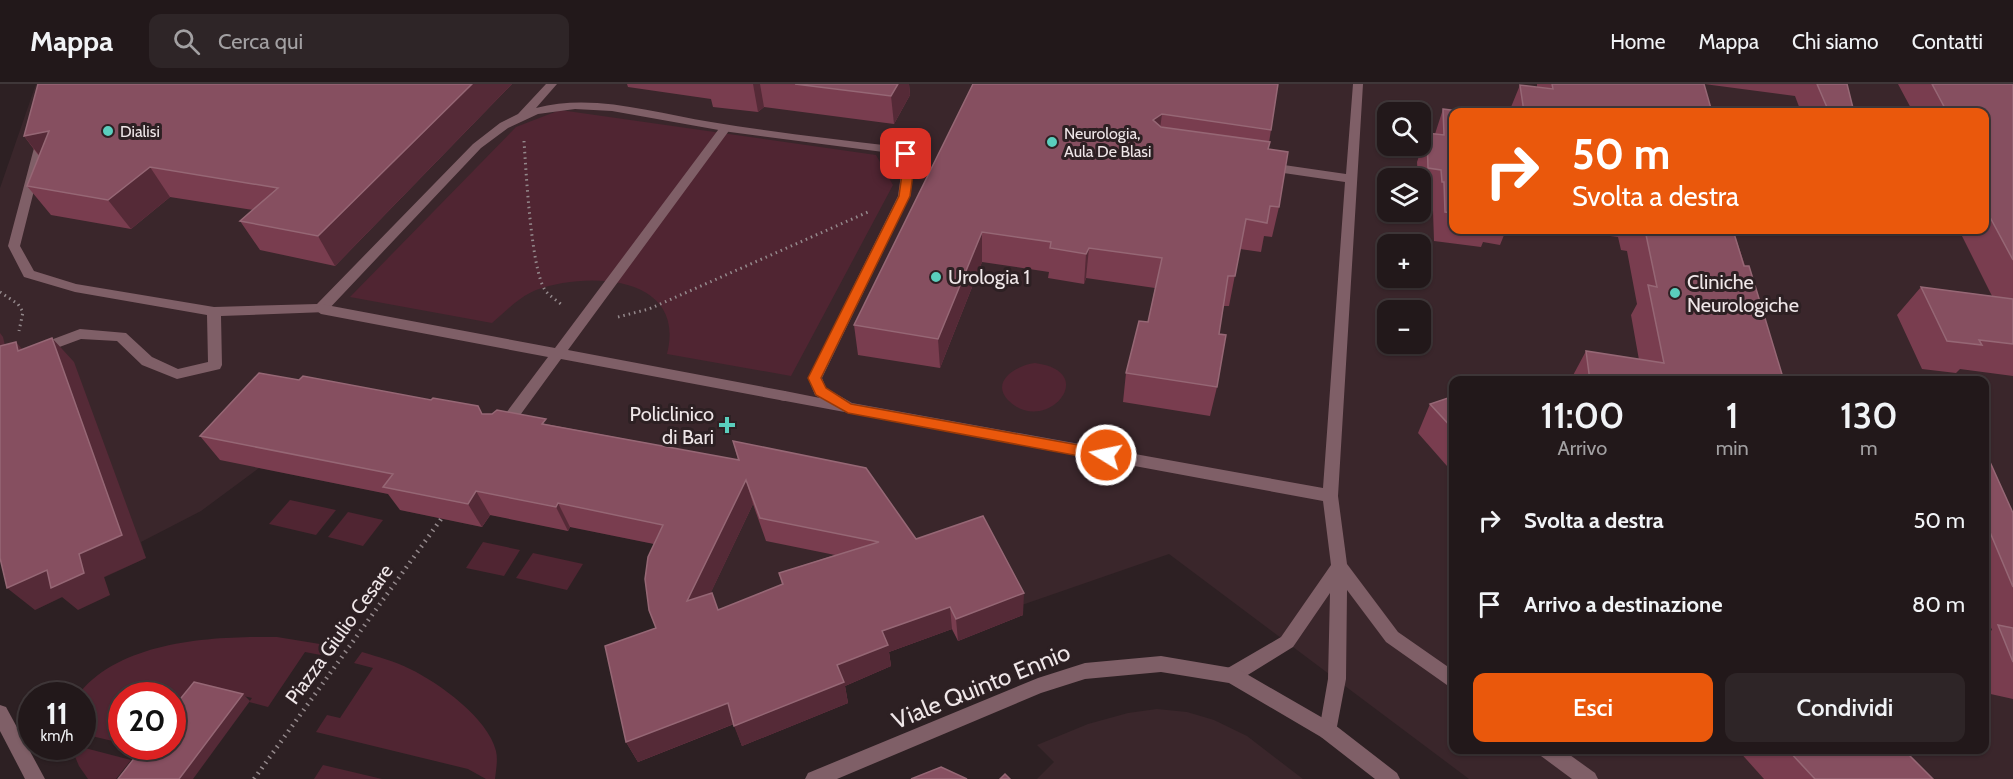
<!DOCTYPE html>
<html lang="it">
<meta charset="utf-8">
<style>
:root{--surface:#22181a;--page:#2e2527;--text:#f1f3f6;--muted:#a2a0a2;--line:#3f3739;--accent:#ea580c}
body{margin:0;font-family:Cabin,sans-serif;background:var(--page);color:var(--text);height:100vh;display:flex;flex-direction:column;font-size:22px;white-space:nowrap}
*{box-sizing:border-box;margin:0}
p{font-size:20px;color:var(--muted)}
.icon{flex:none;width:33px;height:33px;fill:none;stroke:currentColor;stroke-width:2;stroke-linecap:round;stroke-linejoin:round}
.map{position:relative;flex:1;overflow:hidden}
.details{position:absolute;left:1449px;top:292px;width:540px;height:378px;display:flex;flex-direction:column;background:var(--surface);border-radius:12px;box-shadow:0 2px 4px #0004,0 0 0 2px var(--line)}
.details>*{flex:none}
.guide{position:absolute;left:1449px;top:24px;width:540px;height:126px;border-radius:12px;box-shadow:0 2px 4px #0004,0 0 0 2px var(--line);background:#ea580c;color:#fff;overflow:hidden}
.tools{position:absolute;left:1377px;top:18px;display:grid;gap:12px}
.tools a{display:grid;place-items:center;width:54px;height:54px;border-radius:12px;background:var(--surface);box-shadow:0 2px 4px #0004,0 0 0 2px var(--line);font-size:30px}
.speed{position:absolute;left:18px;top:598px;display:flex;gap:12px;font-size:30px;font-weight:700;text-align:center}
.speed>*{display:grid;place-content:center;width:78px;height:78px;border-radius:50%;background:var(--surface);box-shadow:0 2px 4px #0004,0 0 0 2px var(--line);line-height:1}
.speed small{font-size:15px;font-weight:400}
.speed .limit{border:9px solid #d22;background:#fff;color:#111}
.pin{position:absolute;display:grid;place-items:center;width:51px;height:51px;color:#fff;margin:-26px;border-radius:12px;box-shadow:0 3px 9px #0006}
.me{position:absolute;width:66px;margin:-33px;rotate:280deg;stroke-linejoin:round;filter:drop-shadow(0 0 4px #0008)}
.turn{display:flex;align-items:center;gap:21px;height:126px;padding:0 24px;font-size:27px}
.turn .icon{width:78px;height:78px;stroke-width:2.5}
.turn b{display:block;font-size:42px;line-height:51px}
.eta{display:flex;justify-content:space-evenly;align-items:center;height:102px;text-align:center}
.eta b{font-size:36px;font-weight:600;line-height:42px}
.action{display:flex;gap:12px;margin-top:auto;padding:12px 24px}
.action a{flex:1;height:69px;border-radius:12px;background:var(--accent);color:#fff;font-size:24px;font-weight:600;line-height:69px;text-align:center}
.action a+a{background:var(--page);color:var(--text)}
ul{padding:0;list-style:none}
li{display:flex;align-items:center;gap:18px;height:84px;padding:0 24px}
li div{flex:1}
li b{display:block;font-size:22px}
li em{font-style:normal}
header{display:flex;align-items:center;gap:36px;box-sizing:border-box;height:84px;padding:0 30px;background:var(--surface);border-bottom:2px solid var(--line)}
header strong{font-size:28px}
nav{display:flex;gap:33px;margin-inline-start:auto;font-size:21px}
.search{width:420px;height:54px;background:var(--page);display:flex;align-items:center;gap:15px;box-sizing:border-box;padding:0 21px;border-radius:12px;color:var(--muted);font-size:22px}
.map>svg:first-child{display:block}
.built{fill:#3a262b;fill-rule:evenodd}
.green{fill:#502532}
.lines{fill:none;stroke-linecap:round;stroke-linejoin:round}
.path-far1{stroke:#94898c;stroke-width:3;stroke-dasharray:1.5 4;stroke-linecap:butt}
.path{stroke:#94898c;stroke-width:4.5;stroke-dasharray:1.5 5;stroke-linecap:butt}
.service{fill:#7f5f67;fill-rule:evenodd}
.pedestrian{fill:#7f5f67;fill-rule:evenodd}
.tertiary{fill:#7f5f67;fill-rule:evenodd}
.wall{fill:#793d4f;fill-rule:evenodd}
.shaded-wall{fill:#552a37}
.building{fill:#864f60;stroke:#966775;stroke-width:1.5;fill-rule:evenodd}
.route{fill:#ea580c;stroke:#983908;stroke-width:1.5}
.poi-dot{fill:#5acebd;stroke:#2d2023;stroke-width:2}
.labels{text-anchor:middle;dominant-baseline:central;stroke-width:6;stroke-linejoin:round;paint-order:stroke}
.far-poi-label{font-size:16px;fill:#efe6e8;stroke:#2d2023;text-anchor:start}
.poi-label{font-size:20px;fill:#efe6e8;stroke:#2d2023;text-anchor:start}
.street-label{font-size:20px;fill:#efe6e8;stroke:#2d2023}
.near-street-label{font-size:24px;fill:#efe6e8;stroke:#2d2023}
</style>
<header>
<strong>Mappa</strong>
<div class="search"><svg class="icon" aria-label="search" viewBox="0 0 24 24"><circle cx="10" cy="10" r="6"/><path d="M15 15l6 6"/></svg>Cerca qui</div>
<nav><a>Home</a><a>Mappa</a><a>Chi siamo</a><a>Contatti</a></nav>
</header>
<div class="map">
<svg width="2013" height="695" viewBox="0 0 2013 695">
<rect width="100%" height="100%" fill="#2d2023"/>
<g class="built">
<path d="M 36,0 L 2013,0 L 2013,695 L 1469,695 L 1169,470 L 1019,522 L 1023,531 L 959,556 L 951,545 L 886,569 L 891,582 L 789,625 L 785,608 L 717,647 L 638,678 L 617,583 L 668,565 L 654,460 L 570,443 L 568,447 L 491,431 L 482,443 L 400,426 L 408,414 L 259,384 L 201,427 L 141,458 L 146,474 L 35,526 L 0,388 L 0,104 ZM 1388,28 L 1420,28 L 1420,62 L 1388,62 ZM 1454,28 L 1984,28 L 1984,146 L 1454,146 ZM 1388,94 L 1420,94 L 1420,128 L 1388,128 ZM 1388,160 L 1420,160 L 1420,194 L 1388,194 ZM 1388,226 L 1420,226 L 1420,260 L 1388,260 ZM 1454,297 L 1984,297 L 1984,666 L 1454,666 Z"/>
<path d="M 1157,625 L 1187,628 L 1214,636 L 1247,652 L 1303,695 L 1037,695 L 1054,678 L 1037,661 L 1088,640 L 1128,629 Z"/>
</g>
<g class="green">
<path d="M 560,26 L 876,71 L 893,101 L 791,292 L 667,270 C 687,191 588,187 536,206 C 519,213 506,227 492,239 L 350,213 L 516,43 Z"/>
<path d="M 1035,279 C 1102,288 1045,352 1009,317 C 989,297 1017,281 1035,279 Z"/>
<path d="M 290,416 L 336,426 L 316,451 L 269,440 Z"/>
<path d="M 348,428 L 383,436 L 363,462 L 328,453 Z"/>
<path d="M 483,458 L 520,466 L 504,492 L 466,484 Z"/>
<path d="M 533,469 L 583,480 L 567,506 L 516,494 Z"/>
<path d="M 277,553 L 332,562 L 326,572 L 305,568 L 268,623 L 249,618 L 252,614 L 192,600 L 173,624 L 172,612 L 122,612 L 121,659 L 83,650 L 82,612 L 77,612 C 119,556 214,552 277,553 Z"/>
<path d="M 362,568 C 378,573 395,577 410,585 C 439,599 488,634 496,667 C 498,676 496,686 495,695 L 486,695 L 468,685 L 316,648 L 327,631 L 340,634 L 373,584 L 354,579 Z"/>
<path d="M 71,663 L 81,663 L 131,676 L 116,695 L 88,695 L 79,682 Z"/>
<path d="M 323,681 L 382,695 L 314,695 Z"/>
</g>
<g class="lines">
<g class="path-far1">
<path d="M 524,57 C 526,86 531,185 545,206 C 549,212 558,217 563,222"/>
<path d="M 0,208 L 18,220 L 23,228 L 19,247"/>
<path d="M 618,233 L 649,225 L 868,128"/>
</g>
<path class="path" d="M 254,695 L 444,431"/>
<g class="service">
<path d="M 546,0 L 557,0 L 536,24 C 594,9 653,29 711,38 C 771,48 832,55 892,62 L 910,68 L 915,76 L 910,112 L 822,294 L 826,304 L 852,319 L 1323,404 L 1345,98 L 1264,86 L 1258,82 L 1264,78 L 1346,90 L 1353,0 L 1363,0 L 1338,412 L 1347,480 L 1398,548 L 1454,587 L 1454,606 L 1386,558 L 1347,506 L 1346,595 L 1335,653 L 1328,656 L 1321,653 L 1319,647 L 1328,595 L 1330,509 L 1293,563 L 1238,597 L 1232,599 L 1226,597 L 1223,591 L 1226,585 L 1281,553 L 1331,481 L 1323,417 L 780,316 L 778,312 L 785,307 L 820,314 L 815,311 L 808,294 L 898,112 L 903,76 L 901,72 L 891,69 L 730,48 L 612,27 L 575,25 L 538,30 L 508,44 L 481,64 L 326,228 L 221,232 L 222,281 L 220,285 L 177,295 L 142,281 L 117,257 L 81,255 L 0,285 L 0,275 L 80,245 L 126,249 L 152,273 L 178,285 L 208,278 L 207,231 L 75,208 L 24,193 L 8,162 L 38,49 L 42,48 L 48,51 L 20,162 L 34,187 L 76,200 L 214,223 L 317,220 L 473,60 L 500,39 L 518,30 Z"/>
<path d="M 1539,666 L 1563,666 L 1595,689 L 1598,695 L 1572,695 L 1541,672 Z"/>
</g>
<path class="pedestrian" d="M 725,41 L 731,44 L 568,266 L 785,307 L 792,312 L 790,316 L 785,317 L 561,275 L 507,349 L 497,349 L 495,345 L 497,341 L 548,273 L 321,230 L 314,225 L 321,220 L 555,264 L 721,42 Z"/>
<g class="tertiary">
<path d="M 1161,572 L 1238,585 L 1335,641 L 1397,689 L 1400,695 L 1375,695 L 1321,653 L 1229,599 L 1161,588 L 1085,595 L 1041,609 L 837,695 L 805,695 L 808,689 L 1038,594 L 1085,579 Z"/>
<path d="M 0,621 L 6,623 L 45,695 L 25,695 L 0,647 Z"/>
</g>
</g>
<g class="wall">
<path d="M 512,0 L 335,182 L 260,166 L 240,137 L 253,126 L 170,113 L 131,145 L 51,131 L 27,102 L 39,72 L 24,52 Z"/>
<path d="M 627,0 L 909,0 L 910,11 L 894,40 L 764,23 L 758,28 L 713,23 L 711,15 L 628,3 Z"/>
<path d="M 973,0 L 1271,46 L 1268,65 L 1279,123 L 1272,153 L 1264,152 L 1261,168 L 1240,165 L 1229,222 L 1223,222 L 1219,250 L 1217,303 L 1210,332 L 1123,318 L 1126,289 L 1148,238 L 1155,204 L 1086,194 L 1084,200 L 1048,194 L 1049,188 L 982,178 L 940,284 L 858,271 L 854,241 Z"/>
<path d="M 1537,0 L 1848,0 L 1847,1 L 1854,28 L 1801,28 L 1795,12 L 1704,0 L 1712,28 L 1509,28 L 1520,1 L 1537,3 Z"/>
<path d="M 1898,0 L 2013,0 L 2013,292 L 1960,285 L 1956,289 L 1922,285 L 1897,231 L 1921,203 L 1992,212 L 1959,146 L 1984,146 L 1984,28 L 1913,28 Z"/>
<path d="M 1443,25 L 1454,28 L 1454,146 L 1506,146 L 1500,161 L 1483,158 L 1481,163 L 1434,157 L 1433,127 L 1431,127 L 1431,115 L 1420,113 L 1420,94 L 1418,94 L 1417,78 L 1427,49 L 1435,50 Z"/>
<path d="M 1579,146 L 1733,146 L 1784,297 L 1570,297 L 1586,267 L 1639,276 L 1631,231 L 1637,220 L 1627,167 L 1621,166 L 1618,153 L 1579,148 Z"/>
<path d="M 1454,312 L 1454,390 L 1418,349 L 1430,320 Z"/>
<path d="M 482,330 L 492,330 L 738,376 L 733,357 L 916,455 L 1023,531 L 958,557 L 952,545 L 889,568 L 891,582 L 845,602 L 848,619 L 742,662 L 734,640 L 638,678 L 626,658 L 656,544 L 654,460 L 570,443 L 568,447 L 490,431 L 482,443 L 400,426 L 388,410 L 220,376 L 200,352 ZM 753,420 L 766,457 L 835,471 L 779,489 L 782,501 L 718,526 L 710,510 Z"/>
<path d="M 2013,429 L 2013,615 L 1986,609 L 1984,604 L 1984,551 L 1992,546 L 1984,527 L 1984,434 Z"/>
<path d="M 1738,666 L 1904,666 L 1933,695 L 1764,695 Z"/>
</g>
<g class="shaded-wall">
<path d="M 472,0 L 512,0 L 335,182 L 318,152 Z"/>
<path d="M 753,0 L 760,0 L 764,23 L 758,28 Z"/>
<path d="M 898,0 L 909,0 L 910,11 L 894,40 L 891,12 Z"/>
<path d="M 1162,30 L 1158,60 L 1153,36 Z"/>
<path d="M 49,47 L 47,81 L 24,52 Z"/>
<path d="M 150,83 L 170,113 L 131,145 L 108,116 Z"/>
<path d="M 982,148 L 982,178 L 940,284 L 938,255 Z"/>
<path d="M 1089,164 L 1086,194 L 1084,200 L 1086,170 Z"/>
<path d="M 0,249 L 3,253 L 7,270 L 0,273 Z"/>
<path d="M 52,254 L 74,278 L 146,474 L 104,493 L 110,511 L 78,526 L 62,513 L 35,526 L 7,504 L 79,470 Z"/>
<path d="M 16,258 L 38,283 L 18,267 Z"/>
<path d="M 746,396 L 753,420 L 696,540 L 687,517 Z"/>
<path d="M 476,407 L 490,431 L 482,443 L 468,420 Z"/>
<path d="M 558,419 L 570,443 L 568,447 L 556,423 Z"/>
<path d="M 1024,509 L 1023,531 L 958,557 L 956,535 Z"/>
<path d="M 950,523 L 952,545 L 889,568 L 891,582 L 845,602 L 848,619 L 742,662 L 734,642 L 837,581 L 882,547 Z"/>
<path d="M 243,610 L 250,617 L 193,695 L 179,695 Z"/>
<path d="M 728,619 L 736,639 L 638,678 L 626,658 Z"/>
</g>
<g class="building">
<path d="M 38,0 L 472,0 L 318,152 L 240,137 L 278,104 L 150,83 L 108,116 L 27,102 L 49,47 L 24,52 Z"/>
<path d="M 795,0 L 898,0 L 891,12 Z"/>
<path d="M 973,0 L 1278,0 L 1271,46 L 1162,30 L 1153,36 L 1161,43 L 1270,58 L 1268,65 L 1288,68 L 1279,123 L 1270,122 L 1267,139 L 1246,135 L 1235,192 L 1228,192 L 1219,250 L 1226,251 L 1217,303 L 1126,289 L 1139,237 L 1148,238 L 1162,174 L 1089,164 L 1086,170 L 1050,164 L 1051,158 L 982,148 L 938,255 L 854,241 Z"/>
<path d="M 1552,0 L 1704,0 L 1712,28 L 1524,28 L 1520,1 L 1553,5 Z"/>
<path d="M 1817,0 L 1847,0 L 1854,28 L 1829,28 Z"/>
<path d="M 1932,0 L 2013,0 L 2013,176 L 1984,122 L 1984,28 L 1947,28 Z"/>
<path d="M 1443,25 L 1467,28 L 1454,28 L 1454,129 L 1445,128 L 1444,98 L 1442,98 L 1441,86 L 1428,84 L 1427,49 L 1444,51 Z"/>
<path d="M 1645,146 L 1733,146 L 1744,182 L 1749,182 L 1761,221 L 1784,297 L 1590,297 L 1586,267 L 1664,279 L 1648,201 L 1657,203 Z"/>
<path d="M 1921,203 L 2013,215 L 2013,260 L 1979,256 L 1982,261 L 1947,257 Z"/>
<path d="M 52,254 L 122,451 L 79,470 L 84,489 L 51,504 L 47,486 L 7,504 L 0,474 L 0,262 L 16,258 L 18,267 Z"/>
<path d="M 259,289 L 299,296 L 303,292 L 431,316 L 433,314 L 478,322 L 482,330 L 492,330 L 497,326 L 546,335 L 542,340 L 739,376 L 733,357 L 866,384 L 916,455 L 983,432 L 1024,509 L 956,535 L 950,523 L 882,547 L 888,561 L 837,581 L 844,598 L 734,642 L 728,619 L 626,658 L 605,562 L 656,544 L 649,526 L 645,495 L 648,473 L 663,441 L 558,419 L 556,423 L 476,407 L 468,420 L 383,403 L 393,390 L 200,352 ZM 746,396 L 760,434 L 879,458 L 779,489 L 783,500 L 718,526 L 712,509 L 687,517 Z"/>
<path d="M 1507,293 L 1511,297 L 1494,297 Z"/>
<path d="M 1454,312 L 1454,346 L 1430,320 Z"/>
<path d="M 1990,378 L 2013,429 L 2013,503 L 1984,434 L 1984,381 Z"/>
<path d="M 1998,541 L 2013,544 L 2013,578 Z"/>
<path d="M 194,598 L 243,610 L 179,695 L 118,695 L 143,663 L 172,663 L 172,625 Z"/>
<path d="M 1788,666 L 1904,666 L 1933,695 L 1815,695 Z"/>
<path d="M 941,683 L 967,695 L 911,695 Z"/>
<path d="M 1005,690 L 1010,695 L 1000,695 Z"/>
</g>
<path class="route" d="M 906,67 L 909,68 L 915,76 L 910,112 L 821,294 L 826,304 L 851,320 L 1106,366 L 1111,368 L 1113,371 L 1111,375 L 1106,377 L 848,329 L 816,311 L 808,294 L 899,112 L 904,76 L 900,70 Z"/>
<g class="poi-dot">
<circle cx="108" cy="47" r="6"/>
<circle cx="1052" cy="58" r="6"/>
<circle cx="936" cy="193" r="6"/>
<circle cx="1675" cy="209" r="6"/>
<path d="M724 332h6v6h6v6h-6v6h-6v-6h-6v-6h6z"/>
</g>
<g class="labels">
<g class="far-poi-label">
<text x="120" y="47">Dialisi</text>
<text x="1064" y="49">Neurologia,<tspan x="1064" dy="18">Aula De Blasi</tspan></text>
</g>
<g class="poi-label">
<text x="948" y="193">Urologia 1</text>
<text x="1687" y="198">Cliniche<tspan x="1687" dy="23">Neurologiche</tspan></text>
<text x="714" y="330" text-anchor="end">Policlinico<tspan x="714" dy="23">di Bari</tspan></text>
</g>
<g class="street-label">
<text transform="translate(339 550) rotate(-54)">Piazza Giulio Cesare</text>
</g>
<g class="near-street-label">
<text transform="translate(981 602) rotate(-22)">Viale Quinto Ennio</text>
</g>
</g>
</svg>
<div class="tools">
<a><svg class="icon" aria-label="search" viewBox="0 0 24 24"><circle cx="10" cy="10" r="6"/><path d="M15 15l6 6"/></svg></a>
<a><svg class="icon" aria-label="layers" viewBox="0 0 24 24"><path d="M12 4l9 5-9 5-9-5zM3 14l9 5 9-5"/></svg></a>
<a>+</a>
<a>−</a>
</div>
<div class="speed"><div>11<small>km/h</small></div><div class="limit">20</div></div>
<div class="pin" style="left:906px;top:70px;background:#d93025"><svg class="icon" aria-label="arrive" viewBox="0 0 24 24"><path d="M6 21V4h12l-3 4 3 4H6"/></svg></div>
<svg class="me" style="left:1106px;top:371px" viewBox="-20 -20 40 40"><circle r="17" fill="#ea580c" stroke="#fff" stroke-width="3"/><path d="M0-11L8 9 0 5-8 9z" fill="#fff"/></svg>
<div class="guide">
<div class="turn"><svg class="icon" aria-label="right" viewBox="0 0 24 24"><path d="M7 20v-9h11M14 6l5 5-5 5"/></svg><div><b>50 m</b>Svolta a destra</div></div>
</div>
<section class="details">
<div class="eta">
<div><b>11:00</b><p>Arrivo</p></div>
<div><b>1</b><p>min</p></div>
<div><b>130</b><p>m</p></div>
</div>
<ul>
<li><svg class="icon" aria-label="right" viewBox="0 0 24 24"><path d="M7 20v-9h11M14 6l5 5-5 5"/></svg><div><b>Svolta a destra</b></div><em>50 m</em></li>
<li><svg class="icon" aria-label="arrive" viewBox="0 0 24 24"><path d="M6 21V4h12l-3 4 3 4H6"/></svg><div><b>Arrivo a destinazione</b></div><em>80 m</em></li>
</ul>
<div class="action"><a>Esci</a><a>Condividi</a></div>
</section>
</div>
